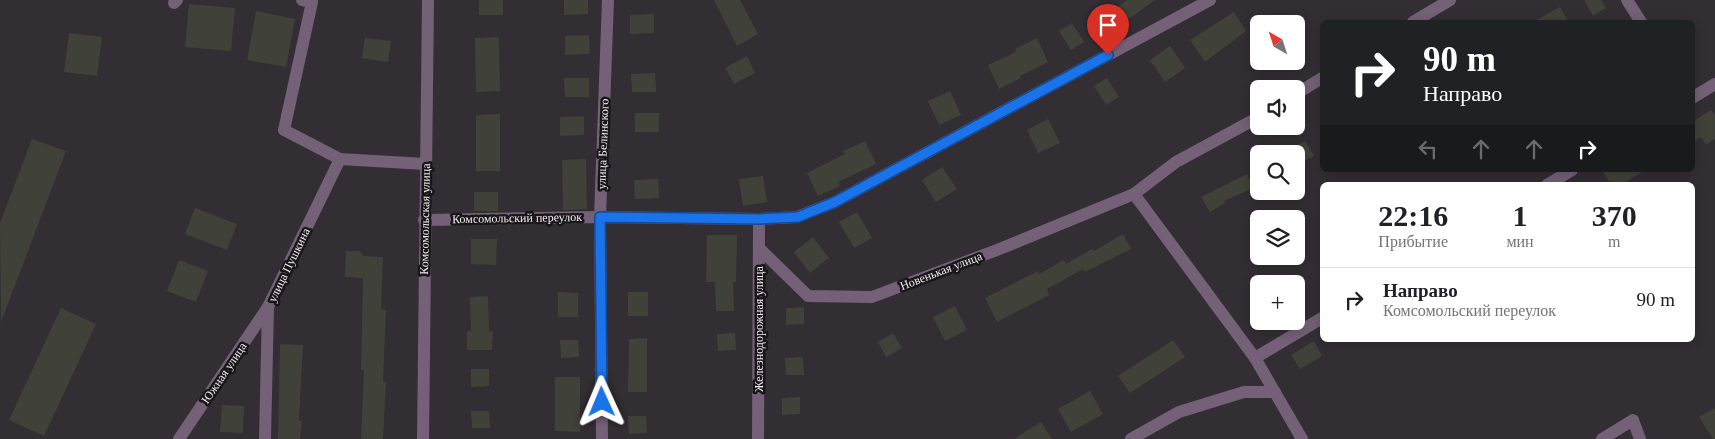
<!DOCTYPE html>
<html lang="ru">
<meta charset="utf-8">
<style>
:root{--surface:#fff;--page:#f2f2f2;--text:#202124;--muted:#757577;--line:#e0e0e0}
body{margin:0;font-family:Georgia,serif;background:var(--page);color:var(--text);height:100vh;display:flex;flex-direction:column;font-size:19px;white-space:nowrap}
*{box-sizing:border-box;margin:0}
p{font-size:16px;color:var(--muted)}
.icon{flex:none;width:28px;height:28px;fill:none;stroke:currentColor;stroke-width:2;stroke-linecap:round;stroke-linejoin:round}
.map{position:relative;flex:1;overflow:hidden}
.drawer{position:absolute;left:1320px;top:182px;width:375px;height:160px;display:flex;flex-direction:column;background:var(--surface);border-radius:8px;box-shadow:0 2px 12px #0003}
.drawer>*{flex:none}
.top-card{position:absolute;left:1320px;top:20px;width:375px;height:152px;border-radius:8px;box-shadow:0 2px 12px #0003;background:#202124;color:#fff;overflow:hidden}
.needle{width:32px;rotate:321deg}
.fabs{position:absolute;left:1250px;top:15px;display:grid;gap:10px}
.fabs a{display:grid;place-items:center;width:55px;height:55px;border-radius:8px;background:var(--surface);box-shadow:0 2px 12px #0003;font-size:25px}
.pin{position:absolute;display:grid;place-items:center;width:42px;height:42px;color:#fff;margin:-51px -21px;border-radius:50% 50% 50% 0;rotate:-45deg;box-shadow:0 0 5px #0007}
.pin .icon{rotate:45deg}
.me{position:absolute;width:55px;margin:-28px;rotate:359deg;stroke-linejoin:round;filter:drop-shadow(0 0 4px #0008)}
.turn{display:flex;align-items:center;gap:18px;height:105px;padding:0 20px;font-size:22px}
.turn .icon{width:65px;height:65px;stroke-width:2.5}
.turn b{display:block;font-size:35px;line-height:42px}
.lanes{display:flex;align-items:center;height:48px;padding:0 20px;background:#0003;justify-content:center;gap:25px;direction:ltr}
.lanes .off{opacity:.35}
.eta{display:flex;justify-content:space-evenly;align-items:center;height:85px;text-align:center}
.eta b{font-size:30px;font-weight:600;line-height:35px}
ul{padding:0;list-style:none}
li{display:flex;align-items:center;gap:15px;height:65px;padding:0 20px;border-top:1px solid var(--line)}
li div{flex:1}
li b{display:block;font-size:19px}
li em{font-style:normal}
.map>svg:first-child{display:block}
.building{fill:#404239}
.lines{fill:none;stroke-linecap:round;stroke-linejoin:round}
.minor{stroke:#746077;stroke-width:12}
.route-casing{stroke:#114b97;stroke-width:12}
.route{stroke:#1a73e8;stroke-width:9}
.labels{text-anchor:middle;dominant-baseline:central;stroke-width:5;stroke-linejoin:round;paint-order:stroke}
.street-label{font-size:12px;fill:#f1edf1;stroke:#191619}
</style>
<div class="map">
<svg width="1715" height="439" viewBox="0 0 1715 439">
<rect width="100%" height="100%" fill="#332d34"/>
<g class="building">
<rect x="479" y="0" width="24" height="15"/>
<path d="M 564,0 L 588,0 L 588,14 L 564,15 Z"/>
<path d="M 714,0 L 740,0 L 758,34 L 737,46 Z"/>
<path d="M 1127,0 L 1155,0 L 1115,29 L 1105,16 Z"/>
<path d="M 1584,0 L 1601,0 L 1606,8 L 1593,16 Z"/>
<path d="M 189,4 L 235,8 L 231,51 L 185,47 Z"/>
<path d="M 1560,7 L 1569,22 L 1533,22 Z"/>
<path d="M 256,11 L 295,19 L 286,67 L 247,60 Z"/>
<path d="M 1234,12 L 1246,31 L 1205,62 L 1190,40 Z"/>
<path d="M 654,14 L 654,33 L 630,34 L 630,15 Z"/>
<path d="M 1072,23 L 1084,42 L 1071,50 L 1059,31 Z"/>
<path d="M 69,33 L 102,37 L 97,76 L 64,72 Z"/>
<path d="M 589,35 L 590,54 L 565,55 L 565,36 Z"/>
<path d="M 499,37 L 500,91 L 476,92 L 475,38 Z"/>
<path d="M 365,38 L 391,41 L 388,62 L 362,58 Z"/>
<path d="M 1037,38 L 1048,62 L 1020,76 L 1021,78 L 999,89 L 988,65 L 1016,52 L 1015,49 Z"/>
<path d="M 1170,46 L 1185,68 L 1165,82 L 1150,60 Z"/>
<path d="M 747,56 L 755,73 L 734,84 L 725,68 Z"/>
<path d="M 655,73 L 656,92 L 632,92 L 631,74 Z"/>
<path d="M 564,78 L 589,78 L 589,97 L 565,97 Z"/>
<path d="M 1107,78 L 1119,97 L 1106,105 L 1094,86 Z"/>
<path d="M 950,91 L 961,115 L 939,125 L 928,101 Z"/>
<path d="M 1711,110 L 1715,115 L 1715,139 L 1706,145 L 1701,137 L 1692,142 L 1692,122 Z"/>
<rect x="635" y="113" width="24" height="19"/>
<path d="M 500,114 L 500,171 L 476,171 L 476,115 Z"/>
<path d="M 584,116 L 584,135 L 560,136 L 560,117 Z"/>
<path d="M 1048,119 L 1060,143 L 1038,153 L 1027,130 Z"/>
<path d="M 32,139 L 66,151 L 1,322 L 0,223 Z"/>
<path d="M 865,141 L 876,164 L 838,182 L 840,186 L 818,196 L 807,173 L 845,154 L 843,151 Z"/>
<path d="M 1305,141 L 1314,156 L 1296,165 L 1296,154 L 1282,154 Z"/>
<path d="M 586,159 L 587,209 L 563,210 L 562,160 Z"/>
<path d="M 942,167 L 957,189 L 936,202 L 922,180 Z"/>
<path d="M 1602,170 L 1645,170 L 1621,185 L 1611,185 Z"/>
<path d="M 1247,174 L 1253,188 L 1224,201 L 1225,203 L 1210,212 L 1201,197 Z"/>
<path d="M 763,176 L 767,202 L 743,206 L 739,179 Z"/>
<path d="M 658,179 L 659,198 L 635,199 L 634,180 Z"/>
<rect x="474" y="192" width="24" height="19"/>
<path d="M 195,208 L 237,224 L 227,250 L 185,234 Z"/>
<path d="M 857,212 L 872,238 L 854,248 L 839,222 Z"/>
<path d="M 1123,234 L 1131,249 L 1085,272 L 1083,269 L 1047,289 L 1049,295 L 997,322 L 985,298 L 1038,271 L 1039,274 L 1064,260 L 1066,264 L 1092,249 L 1094,251 Z"/>
<path d="M 707,235 L 737,235 L 736,282 L 733,282 L 734,311 L 716,311 L 715,282 L 706,282 Z"/>
<path d="M 813,237 L 829,258 L 810,273 L 794,252 Z"/>
<path d="M 471,239 L 497,239 L 496,265 L 471,264 Z"/>
<path d="M 346,251 L 360,251 L 363,256 L 383,257 L 381,309 L 386,310 L 383,382 L 386,382 L 383,439 L 361,439 L 364,370 L 361,370 L 363,278 L 345,277 Z"/>
<path d="M 179,260 L 208,271 L 196,302 L 167,291 Z"/>
<path d="M 558,292 L 578,293 L 578,317 L 558,317 Z"/>
<rect x="628" y="292" width="20" height="24"/>
<path d="M 488,296 L 489,331 L 493,331 L 492,350 L 467,350 L 467,331 L 471,331 L 470,297 Z"/>
<path d="M 955,306 L 967,330 L 945,341 L 933,317 Z"/>
<path d="M 804,307 L 804,324 L 786,325 L 786,308 Z"/>
<path d="M 61,308 L 96,324 L 44,436 L 9,420 Z"/>
<path d="M 735,333 L 736,350 L 718,351 L 717,334 Z"/>
<path d="M 893,333 L 902,348 L 886,357 L 878,342 Z"/>
<path d="M 647,338 L 647,392 L 628,392 L 629,339 Z"/>
<path d="M 560,340 L 578,340 L 579,357 L 561,358 Z"/>
<path d="M 1173,340 L 1185,357 L 1130,393 L 1118,376 Z"/>
<path d="M 1314,341 L 1322,356 L 1300,369 L 1291,355 Z"/>
<path d="M 280,344 L 303,345 L 299,421 L 302,421 L 300,439 L 278,439 Z"/>
<path d="M 803,357 L 804,375 L 786,375 L 785,358 Z"/>
<path d="M 471,369 L 489,369 L 489,386 L 471,387 Z"/>
<path d="M 555,377 L 580,377 L 580,432 L 555,431 Z"/>
<path d="M 1090,391 L 1103,414 L 1071,432 L 1058,409 Z"/>
<path d="M 800,397 L 800,414 L 782,415 L 782,398 Z"/>
<path d="M 222,405 L 244,406 L 243,433 L 220,432 Z"/>
<path d="M 1715,408 L 1715,439 L 1713,439 L 1699,417 Z"/>
<path d="M 471,411 L 489,411 L 490,428 L 472,428 Z"/>
<path d="M 628,416 L 646,416 L 647,433 L 629,434 Z"/>
<path d="M 1041,422 L 1052,439 L 1014,439 Z"/>
</g>
<g class="lines">
<g class="minor">
<path d="M 302,0 L 312,2 L 284,130 L 340,159 L 425,164"/>
<path d="M 1627,0 L 1641,22"/>
<path d="M 174,3 L 177,0"/>
<path d="M 1413,22 L 1450,0"/>
<path d="M 1296,94 L 1322,78"/>
<path d="M 1692,98 L 1715,84"/>
<path d="M 1547,185 L 1572,170"/>
<path d="M 1134,194 L 1255,358 L 1302,439"/>
<path d="M 424,220 L 600,217 L 759,219 L 797,217 L 835,202 L 1210,0"/>
<path d="M 759,248 L 808,296 L 872,297 L 997,250 L 1134,194 L 1176,162 L 1259,117"/>
<path d="M 1255,358 L 1322,318"/>
<path d="M 179,439 L 268,307"/>
<path d="M 265,439 L 268,307 L 340,159"/>
<path d="M 423,439 L 428,0"/>
<path d="M 602,439 L 600,217 L 608,0"/>
<path d="M 758,439 L 759,219"/>
<path d="M 1131,439 L 1179,412 L 1244,392 L 1275,392"/>
<path d="M 1602,439 L 1633,420 L 1640,439"/>
</g>
</g>
<g class="lines">
<defs>
<path id="route" d="M 602,402 L 600,217 L 759,219 L 798,217 L 835,202 L 1108,55"/>
</defs>
<use href="#route" class="route-casing"/>
<use href="#route" class="route"/>
</g>
<g class="labels">
<g class="street-label">
<text transform="translate(603 144) rotate(-88)">улица Белинского</text>
<text transform="translate(517 218) rotate(-1)">Комсомольский переулок</text>
<text transform="translate(425 219) rotate(-89)">Комсомольская улица</text>
<text transform="translate(289 265) rotate(-64)">улица Пушкина</text>
<text transform="translate(941 271) rotate(-21)">Новенькая улица</text>
<text transform="translate(759 329) rotate(-90)">Железнодорожная улица</text>
<text transform="translate(224 373) rotate(-56)">Южная улица</text>
</g>
</g>
</svg>
<div class="fabs">
<a><svg class="needle" viewBox="-14 -14 28 28"><path d="M0-13l5 13h-10z" fill="#e53935"/><path d="M0 13l5-13h-10z" fill="#757577"/></svg></a>
<a><svg class="icon" aria-label="sound" viewBox="0 0 24 24"><path d="M4 9h4l5-4v14l-5-4H4zM17 9q2 3 0 6"/></svg></a>
<a><svg class="icon" aria-label="search" viewBox="0 0 24 24"><circle cx="10" cy="10" r="6"/><path d="M15 15l6 6"/></svg></a>
<a><svg class="icon" aria-label="layers" viewBox="0 0 24 24"><path d="M12 4l9 5-9 5-9-5zM3 14l9 5 9-5"/></svg></a>
<a>+</a>
</div>
<div class="pin" style="left:1108px;top:55px;background:#d93025"><svg class="icon" aria-label="arrive" viewBox="0 0 24 24"><path d="M6 21V4h12l-3 4 3 4H6"/></svg></div>
<svg class="me" style="left:602px;top:402px" viewBox="-20 -20 40 40"><path d="M0-17L14 15 0 8-14 15z" fill="#1a73e8" stroke="#fff" stroke-width="4"/></svg>
<div class="top-card">
<div class="turn"><svg class="icon" aria-label="right" viewBox="0 0 24 24"><path d="M7 20v-9h11M14 6l5 5-5 5"/></svg><div><b>90 m</b>Направо</div></div>
<div class="lanes"><svg class="icon off" aria-label="left" viewBox="0 0 24 24"><path d="M17 20v-9H6M10 6l-5 5 5 5"/></svg><svg class="icon off" aria-label="ahead" viewBox="0 0 24 24"><path d="M12 20V5M6 11l6-6 6 6"/></svg><svg class="icon off" aria-label="ahead" viewBox="0 0 24 24"><path d="M12 20V5M6 11l6-6 6 6"/></svg><svg class="icon" aria-label="right" viewBox="0 0 24 24"><path d="M7 20v-9h11M14 6l5 5-5 5"/></svg></div>
</div>
<section class="drawer">
<div class="eta">
<div><b>22:16</b><p>Прибытие</p></div>
<div><b>1</b><p>мин</p></div>
<div><b>370</b><p>m</p></div>
</div>
<ul>
<li><svg class="icon" aria-label="right" viewBox="0 0 24 24"><path d="M7 20v-9h11M14 6l5 5-5 5"/></svg><div><b>Направо</b><p>Комсомольский переулок</p></div><em>90 m</em></li>
</ul>
</section>
</div>
